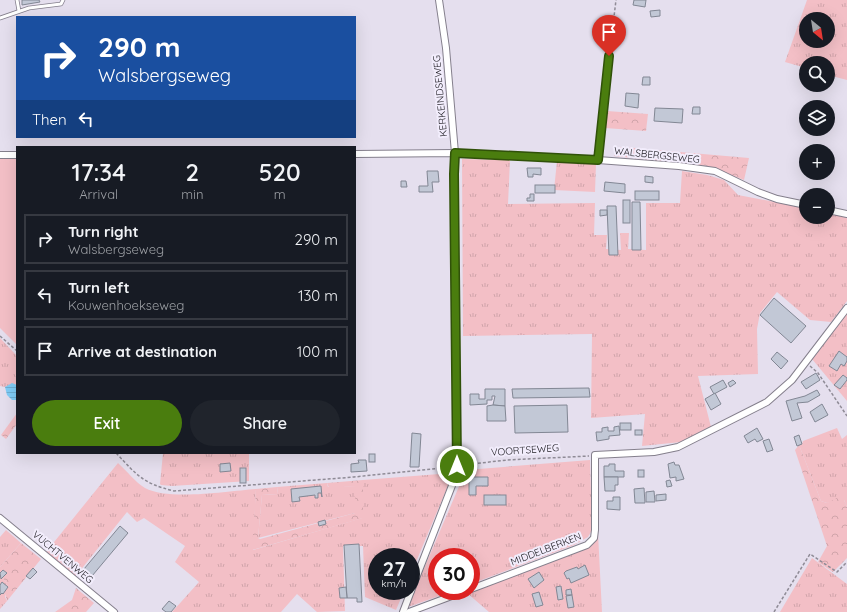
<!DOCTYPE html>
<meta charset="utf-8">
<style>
:root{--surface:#171b24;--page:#20242c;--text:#f1f3f6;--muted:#9ea1a6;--line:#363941;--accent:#4a7d0e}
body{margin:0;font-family:Quicksand,sans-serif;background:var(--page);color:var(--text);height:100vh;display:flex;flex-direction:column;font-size:15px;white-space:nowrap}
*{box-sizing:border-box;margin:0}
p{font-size:13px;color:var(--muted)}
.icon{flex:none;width:22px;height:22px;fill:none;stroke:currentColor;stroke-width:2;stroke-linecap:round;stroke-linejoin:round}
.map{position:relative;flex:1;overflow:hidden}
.drawer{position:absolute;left:16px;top:146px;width:340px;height:308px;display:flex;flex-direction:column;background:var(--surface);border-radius:0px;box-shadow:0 4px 16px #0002}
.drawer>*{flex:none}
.hud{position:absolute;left:16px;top:16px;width:340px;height:122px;border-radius:0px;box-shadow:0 4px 16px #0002;background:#1a4fa0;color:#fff;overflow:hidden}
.needle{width:26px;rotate:150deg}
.tools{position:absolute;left:799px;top:12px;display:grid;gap:8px}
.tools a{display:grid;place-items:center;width:36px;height:36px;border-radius:50%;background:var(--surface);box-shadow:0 4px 16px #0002;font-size:20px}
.speed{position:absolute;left:368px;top:548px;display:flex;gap:8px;font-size:20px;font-weight:700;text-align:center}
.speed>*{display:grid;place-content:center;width:52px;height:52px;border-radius:50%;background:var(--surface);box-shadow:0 4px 16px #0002;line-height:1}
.speed small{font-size:10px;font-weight:400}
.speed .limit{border:6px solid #d22;background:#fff;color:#111}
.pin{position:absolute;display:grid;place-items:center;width:34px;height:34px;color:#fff;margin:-41px -17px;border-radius:50% 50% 50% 0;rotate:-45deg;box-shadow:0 0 4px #0007}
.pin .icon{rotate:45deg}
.me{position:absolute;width:44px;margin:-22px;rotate:0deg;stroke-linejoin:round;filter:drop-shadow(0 0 3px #0008)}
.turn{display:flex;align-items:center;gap:14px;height:84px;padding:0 16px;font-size:18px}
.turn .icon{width:52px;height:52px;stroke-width:2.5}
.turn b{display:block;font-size:28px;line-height:34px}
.then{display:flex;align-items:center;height:38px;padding:0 16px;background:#0003;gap:8px;font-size:15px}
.eta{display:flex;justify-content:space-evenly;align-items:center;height:68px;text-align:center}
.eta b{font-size:24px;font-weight:600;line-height:28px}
.primary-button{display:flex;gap:8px;margin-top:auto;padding:8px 16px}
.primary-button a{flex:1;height:46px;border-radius:24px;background:var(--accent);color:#fff;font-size:16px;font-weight:600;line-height:46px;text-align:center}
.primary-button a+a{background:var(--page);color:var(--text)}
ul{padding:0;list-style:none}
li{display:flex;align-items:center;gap:12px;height:50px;margin:0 8px 6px;padding:0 8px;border:2px solid var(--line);border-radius:0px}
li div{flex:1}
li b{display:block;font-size:15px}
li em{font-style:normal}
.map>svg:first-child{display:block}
.grass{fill:url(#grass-tufts);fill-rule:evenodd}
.forest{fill:url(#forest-crowns)}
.pitch{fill:#f3bfc6}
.water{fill:url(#water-rules)}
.building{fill:#c2c8d6;stroke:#828794}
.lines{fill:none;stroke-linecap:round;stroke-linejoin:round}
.service-casing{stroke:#847f8c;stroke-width:4.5}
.minor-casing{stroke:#847f8c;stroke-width:8}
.path{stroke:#8f8b96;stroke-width:1.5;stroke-dasharray:3 2;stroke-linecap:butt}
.service{stroke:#fff;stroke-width:3}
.minor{stroke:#fff;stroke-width:6}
.route-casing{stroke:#305109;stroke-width:10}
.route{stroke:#4a7d0e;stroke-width:7}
.labels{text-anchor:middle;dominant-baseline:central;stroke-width:4;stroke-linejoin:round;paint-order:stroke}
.street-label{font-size:10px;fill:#232127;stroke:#f2edfc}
</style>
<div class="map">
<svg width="847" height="612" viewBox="0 0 847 612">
<defs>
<pattern id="grass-tufts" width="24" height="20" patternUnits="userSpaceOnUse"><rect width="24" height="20" fill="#f3bfc6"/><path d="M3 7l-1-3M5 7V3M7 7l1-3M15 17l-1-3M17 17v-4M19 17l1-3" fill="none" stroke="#d0a4aa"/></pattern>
<pattern id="forest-crowns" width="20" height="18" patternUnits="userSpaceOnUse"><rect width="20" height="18" fill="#f3bfc6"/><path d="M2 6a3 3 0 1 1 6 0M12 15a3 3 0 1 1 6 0" fill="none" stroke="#d0a4aa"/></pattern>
<pattern id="water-rules" width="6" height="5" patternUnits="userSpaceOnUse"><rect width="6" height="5" fill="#81cdf7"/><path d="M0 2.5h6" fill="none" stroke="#6fb0d4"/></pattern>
</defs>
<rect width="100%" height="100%" fill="#e5dfee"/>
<g class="grass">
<path d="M 807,0 L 847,0 L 847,80 L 828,75 L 828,63 L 806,63 L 806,68 L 785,62 ZM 806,19 L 828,19 L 828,41 L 806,41 Z"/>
<path d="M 462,159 L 510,160 L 508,204 L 595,203 L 594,235 L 607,235 L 606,249 L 621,250 L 620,233 L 629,233 L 628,249 L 646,250 L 646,203 L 680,203 L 682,171 L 707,175 L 724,180 L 738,195 L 806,208 L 806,217 L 828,217 L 828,212 L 847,216 L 847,301 L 831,322 L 810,320 L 777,292 L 760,313 L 757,329 L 758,374 L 698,376 L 711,427 L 681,442 L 642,446 L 645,414 L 591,418 L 592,334 L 463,336 Z"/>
<path d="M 557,161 L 596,164 L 595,192 L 554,190 Z"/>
<path d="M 847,313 L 847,401 L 812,359 Z"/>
<path d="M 0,338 L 17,356 L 17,385 L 12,384 L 5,387 L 0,386 Z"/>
<path d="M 837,428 L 842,439 L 847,435 L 847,507 L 844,500 L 827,503 L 821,501 L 799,445 L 802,444 L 803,441 Z"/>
<path d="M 163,453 L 249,453 L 249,481 L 172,486 L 161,485 L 160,484 Z"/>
<path d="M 590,460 L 592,530 L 588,537 L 574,545 L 471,584 L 471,557 L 437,557 L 437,591 L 453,591 L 411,606 L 408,606 L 466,470 Z"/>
<path d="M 118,463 C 127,471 135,482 145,488 C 169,501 228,491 256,489 L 253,550 L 362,518 L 363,480 L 452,473 L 452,476 L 411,574 L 411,557 L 377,557 L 377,591 L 404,591 L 396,610 L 365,597 L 363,546 L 343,546 L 345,611 L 317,612 L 297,594 L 281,612 L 172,612 L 199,582 L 175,562 L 185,546 L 144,518 L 137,522 L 127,512 L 75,577 L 46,552 Z"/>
<path d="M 327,483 L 328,487 L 355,486 L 355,513 L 258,538 L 262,495 L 278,494 L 277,487 Z"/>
<path d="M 6,530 L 21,543 L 0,567 L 0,537 Z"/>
<path d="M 598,533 L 602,612 L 489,612 L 467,593 L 552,561 L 596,538 Z"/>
<path d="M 812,558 L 847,584 L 847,612 L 780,612 Z"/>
<path d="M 0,575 L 7,583 L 5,597 L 7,601 L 0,609 Z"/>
</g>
<g class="forest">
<path d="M 607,111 L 648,114 L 646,131 L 605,128 Z"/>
<path d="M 622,147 L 749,158 L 744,180 L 708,166 L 614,156 L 618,148 Z"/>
<path d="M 17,413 L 17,424 L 6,439 L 1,435 Z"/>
<path d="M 799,445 L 821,501 L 827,503 L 837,498 L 844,500 L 847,507 L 847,558 L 833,572 L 818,562 L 827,546 L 795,450 Z"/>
<path d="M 363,480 L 363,518 L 252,550 L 256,489 L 277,487 L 278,494 L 262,495 L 258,538 L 260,539 L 355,513 L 355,486 L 329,488 L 327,483 Z"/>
<path d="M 21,543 L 41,559 L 7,601 L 5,593 L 7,583 L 0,575 L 0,567 Z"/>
<path d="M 76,588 L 94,603 L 86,612 L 55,612 L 72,600 Z"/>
</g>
<path class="pitch" d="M 0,159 L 17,159 L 16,344 L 0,328 Z"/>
<path class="water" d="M 12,383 L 17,385 L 17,400 L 12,400 L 7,395 L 5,387 Z"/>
<g class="building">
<path d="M 22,0 L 39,0 L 40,2 L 22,5 Z"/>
<path d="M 634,0 L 646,0 L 645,7 L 633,5 Z"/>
<path d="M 660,10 L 660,16 L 651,17 L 650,11 Z"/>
<path d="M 643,77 L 650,77 L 650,85 L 642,85 Z"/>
<path d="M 626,93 L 639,94 L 638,108 L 625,106 Z"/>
<path d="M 693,107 L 700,107 L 700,114 L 692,114 Z"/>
<path d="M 655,108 L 683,109 L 682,123 L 654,121 Z"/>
<path d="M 527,168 L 541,168 L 541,175 L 533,174 L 533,177 L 528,177 Z"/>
<path d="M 427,171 L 438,171 L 439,182 L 432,182 L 433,192 L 419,192 L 419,186 L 428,186 Z"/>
<path d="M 645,176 L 653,177 L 653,183 L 645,182 Z"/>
<path d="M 401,181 L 406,181 L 407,187 L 401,187 Z"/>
<path d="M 605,182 L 625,184 L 625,193 L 604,191 Z"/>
<rect x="535" y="185" width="20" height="8"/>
<rect x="635" y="191" width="24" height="9"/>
<path d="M 530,194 L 534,194 L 534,201 L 527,201 L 527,198 L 530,198 Z"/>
<rect x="623" y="200" width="7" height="23"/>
<path d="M 632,202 L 640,202 L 641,250 L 632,250 Z"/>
<path d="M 607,206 L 616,206 L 618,255 L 609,255 Z"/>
<path d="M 600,210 L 607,210 L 607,215 L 600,216 Z"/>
<path d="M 774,298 L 806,326 L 791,343 L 760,315 Z"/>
<path d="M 839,351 L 847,357 L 847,361 L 844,366 L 841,364 L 837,371 L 829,366 Z"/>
<path d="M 777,352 L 788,361 L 781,369 L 771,359 Z"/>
<path d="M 816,373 L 820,380 L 806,389 L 801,382 Z"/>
<path d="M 843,375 L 847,378 L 847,380 L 840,389 L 834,385 Z"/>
<path d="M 723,380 L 727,387 L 714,394 L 710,387 Z"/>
<path d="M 733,380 L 736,383 L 730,387 L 728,383 Z"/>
<path d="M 589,388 L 590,397 L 513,398 L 512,389 Z"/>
<path d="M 485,389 L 505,389 L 505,406 L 493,405 L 495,396 L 492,396 L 492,400 L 487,400 L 487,404 L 470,405 L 470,394 L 479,394 L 479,399 L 485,399 Z"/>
<path d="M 817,390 L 820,395 L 808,402 L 797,403 L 802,418 L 792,421 L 786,401 L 805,396 Z"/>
<path d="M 715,393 L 721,404 L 711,410 L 705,399 Z"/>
<path d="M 822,404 L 828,415 L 815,422 L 810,412 Z"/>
<path d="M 493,405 L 505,406 L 506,421 L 487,421 L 487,406 Z"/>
<path d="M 567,405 L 568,432 L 515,433 L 514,406 Z"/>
<rect x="620" y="423" width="11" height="7"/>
<path d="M 619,426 L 620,435 L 609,436 L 609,439 L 597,441 L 596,432 L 602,432 L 602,428 L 608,427 L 608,431 L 614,431 L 614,427 Z"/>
<path d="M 757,428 L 763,439 L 757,442 L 755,439 L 748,443 L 744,436 Z"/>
<rect x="635" y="430" width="7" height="5"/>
<path d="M 412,433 L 421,434 L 419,467 L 410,467 Z"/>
<path d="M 799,435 L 802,444 L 797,446 L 794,437 Z"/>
<path d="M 769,439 L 773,450 L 767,452 L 763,441 Z"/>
<rect x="369" y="454" width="6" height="8"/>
<path d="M 358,460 L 366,460 L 367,471 L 351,472 L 351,464 L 359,463 Z"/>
<path d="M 674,462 L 675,465 L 679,465 L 684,479 L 676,481 L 676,477 L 670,478 L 668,464 Z"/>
<path d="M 230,463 L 231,471 L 220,472 L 220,464 Z"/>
<path d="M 609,464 L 615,464 L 615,471 L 624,471 L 624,477 L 604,477 L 604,466 L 609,466 Z"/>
<rect x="240" y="468" width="6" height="15"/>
<rect x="638" y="470" width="6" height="7"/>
<path d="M 469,477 L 488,477 L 488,486 L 476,486 L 476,495 L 469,495 Z"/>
<path d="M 604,477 L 618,477 L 618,485 L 615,485 L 615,491 L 605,491 Z"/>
<path d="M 670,480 L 672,486 L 667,487 L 666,481 Z"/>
<path d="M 321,486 L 322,497 L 321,493 L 318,493 L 318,498 L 315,498 L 315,495 L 299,497 L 300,501 L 292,502 L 291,489 Z"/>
<path d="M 644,488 L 645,503 L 635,503 L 634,489 Z"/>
<path d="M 654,491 L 655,502 L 646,502 L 646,492 Z"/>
<path d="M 666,494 L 666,500 L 656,501 L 656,495 Z"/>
<rect x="484" y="495" width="22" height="10"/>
<path d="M 613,497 L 620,497 L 620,510 L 607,509 L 607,501 L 613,501 Z"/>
<path d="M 325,520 L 326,524 L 319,526 L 318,522 Z"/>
<path d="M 120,526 L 128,533 L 92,576 L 84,569 Z"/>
<path d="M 359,544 L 362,602 L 357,602 L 357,598 L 347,598 L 344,545 Z"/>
<path d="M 585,565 L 589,575 L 571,583 L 569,578 L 567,579 L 564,573 L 566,571 L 577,567 L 578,569 Z"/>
<path d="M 33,568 L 37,572 L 30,579 L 26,576 Z"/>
<path d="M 3,570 L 7,573 L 1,579 L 0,573 Z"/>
<path d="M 539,572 L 544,580 L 534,588 L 528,579 Z"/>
<path d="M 2,582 L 8,587 L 3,594 L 2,593 L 0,595 L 0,585 Z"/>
<path d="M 561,586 L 563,599 L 558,600 L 556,587 Z"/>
<path d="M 346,587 L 347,598 L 340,598 L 339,588 Z"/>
<path d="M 571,589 L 572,595 L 566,595 L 566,590 Z"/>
<path d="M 539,592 L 543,605 L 536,607 L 532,594 Z"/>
<path d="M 572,595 L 574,607 L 568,608 L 566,596 Z"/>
<path d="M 169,601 L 176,606 L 171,612 L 166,612 L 162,609 Z"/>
</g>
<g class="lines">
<defs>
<g id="service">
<path d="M 17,0 L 19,11"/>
<path d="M 0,18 L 29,8 L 61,4 L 63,0"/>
</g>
<g id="minor">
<path d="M 355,154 L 455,153 L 598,160 L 679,166 L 715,171 L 758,192 L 777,199 L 806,205"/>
<path d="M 0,155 L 17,155"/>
<path d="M 598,160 L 609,56"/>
<path d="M 828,210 L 847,214"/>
<path d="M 0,518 L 114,612"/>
<path d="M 471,589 L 587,545 L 594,538 L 595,530 L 595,455 L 654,452 L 678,447 L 767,402 L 792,380 L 847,308"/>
<path d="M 411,591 L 453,483 L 457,466 L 454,174 L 455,153 L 446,48 L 439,0"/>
<path d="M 403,612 L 411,591"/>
<path d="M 409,612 L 465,591"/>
</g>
</defs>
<use href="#service" class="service-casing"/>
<use href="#minor" class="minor-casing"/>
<g class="path">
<path d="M 610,50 L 616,0"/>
<path d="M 0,336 L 17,351"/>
<path d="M 810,366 L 818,373 L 847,416"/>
<path d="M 116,453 C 138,476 142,483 174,491 L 354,477 L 451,467"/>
<path d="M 463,465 L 507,460 L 589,456"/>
<path d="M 774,612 L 810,554 L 837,572 L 847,562"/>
</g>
<use href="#service" class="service"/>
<use href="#minor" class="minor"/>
</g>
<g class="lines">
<defs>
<path id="route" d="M 457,466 L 454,174 L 455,153 L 598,160 L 609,56"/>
</defs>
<use href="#route" class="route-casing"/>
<use href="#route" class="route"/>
</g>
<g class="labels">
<g class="street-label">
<text transform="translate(440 96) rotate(-95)">KERKEINDSEWEG</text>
<text transform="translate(657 155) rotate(6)">WALSBERGSEWEG</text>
<text transform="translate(525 450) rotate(-4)">VOORTSEWEG</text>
<text transform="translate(546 549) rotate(-21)">MIDDELBERKEN</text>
<text transform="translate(63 557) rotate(40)">VUCHTVENWEG</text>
</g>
</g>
</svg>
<div class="tools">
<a><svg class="needle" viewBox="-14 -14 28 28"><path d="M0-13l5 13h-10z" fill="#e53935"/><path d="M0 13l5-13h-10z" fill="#9ea1a6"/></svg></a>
<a><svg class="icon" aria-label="search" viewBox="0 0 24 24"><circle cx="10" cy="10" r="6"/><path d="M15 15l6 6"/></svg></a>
<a><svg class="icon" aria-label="layers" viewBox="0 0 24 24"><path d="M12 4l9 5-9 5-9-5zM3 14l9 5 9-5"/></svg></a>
<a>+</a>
<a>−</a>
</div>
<div class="speed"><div>27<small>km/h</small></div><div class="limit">30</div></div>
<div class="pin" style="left:609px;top:56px;background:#d93025"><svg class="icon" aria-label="arrive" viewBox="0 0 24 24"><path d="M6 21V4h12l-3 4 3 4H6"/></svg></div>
<svg class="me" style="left:457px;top:466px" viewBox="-20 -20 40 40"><circle r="17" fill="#4a7d0e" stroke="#fff" stroke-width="3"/><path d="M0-11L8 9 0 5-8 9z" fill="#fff"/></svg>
<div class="hud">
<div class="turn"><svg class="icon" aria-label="right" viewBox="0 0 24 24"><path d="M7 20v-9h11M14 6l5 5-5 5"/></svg><div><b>290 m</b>Walsbergseweg</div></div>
<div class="then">Then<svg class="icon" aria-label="left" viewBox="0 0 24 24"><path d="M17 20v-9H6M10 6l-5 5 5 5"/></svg></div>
</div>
<section class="drawer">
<div class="eta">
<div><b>17:34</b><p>Arrival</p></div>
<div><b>2</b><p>min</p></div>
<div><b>520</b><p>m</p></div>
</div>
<ul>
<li><svg class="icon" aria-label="right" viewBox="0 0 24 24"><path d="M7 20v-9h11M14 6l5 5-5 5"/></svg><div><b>Turn right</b><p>Walsbergseweg</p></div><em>290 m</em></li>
<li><svg class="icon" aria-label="left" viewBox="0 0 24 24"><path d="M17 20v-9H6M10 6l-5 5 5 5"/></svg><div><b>Turn left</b><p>Kouwenhoekseweg</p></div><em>130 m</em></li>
<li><svg class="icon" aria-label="arrive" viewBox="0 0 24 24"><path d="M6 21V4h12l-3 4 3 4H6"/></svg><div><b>Arrive at destination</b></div><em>100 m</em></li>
</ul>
<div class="primary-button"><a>Exit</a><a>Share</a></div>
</section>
</div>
